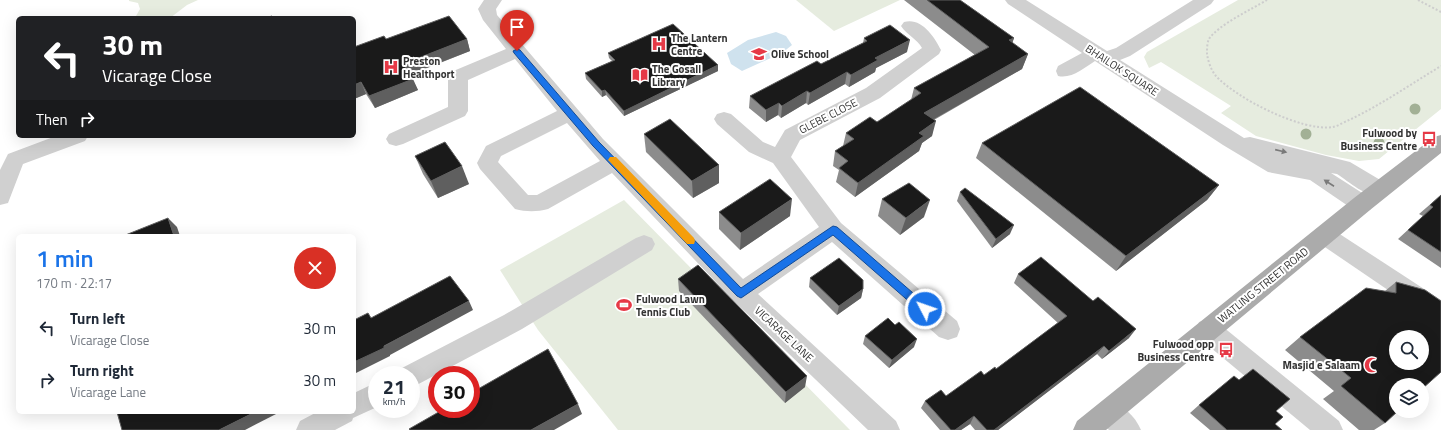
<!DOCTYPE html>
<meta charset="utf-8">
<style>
:root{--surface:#fff;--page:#f6f6f7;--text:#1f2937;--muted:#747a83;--accent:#1a73e8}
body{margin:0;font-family:"Titillium Web",sans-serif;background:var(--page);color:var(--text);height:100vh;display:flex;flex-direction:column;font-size:15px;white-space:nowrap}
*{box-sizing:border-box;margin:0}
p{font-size:13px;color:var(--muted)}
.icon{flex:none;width:22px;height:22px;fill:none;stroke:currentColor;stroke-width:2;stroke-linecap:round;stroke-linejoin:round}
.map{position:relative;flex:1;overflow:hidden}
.side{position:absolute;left:16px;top:234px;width:340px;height:180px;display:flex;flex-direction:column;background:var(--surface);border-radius:6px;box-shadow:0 4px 16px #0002}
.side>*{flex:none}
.banner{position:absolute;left:16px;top:16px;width:340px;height:122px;border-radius:6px;box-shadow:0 4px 16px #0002;background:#202124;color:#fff;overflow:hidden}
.buttons{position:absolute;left:1389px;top:330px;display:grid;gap:8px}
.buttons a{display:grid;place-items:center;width:40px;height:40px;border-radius:50%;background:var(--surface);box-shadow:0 4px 16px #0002;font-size:20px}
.speed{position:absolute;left:368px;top:366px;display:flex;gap:8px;font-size:20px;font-weight:700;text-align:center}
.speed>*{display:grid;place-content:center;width:52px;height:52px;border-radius:50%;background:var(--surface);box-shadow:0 4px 16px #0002;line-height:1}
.speed small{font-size:10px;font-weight:400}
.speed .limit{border:6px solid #d22;background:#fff;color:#111}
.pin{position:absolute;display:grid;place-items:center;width:34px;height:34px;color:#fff;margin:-41px -17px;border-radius:50% 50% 50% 0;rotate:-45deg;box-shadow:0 0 4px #0007}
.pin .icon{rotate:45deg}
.me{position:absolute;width:44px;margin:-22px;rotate:311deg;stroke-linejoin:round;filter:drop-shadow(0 0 3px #0008)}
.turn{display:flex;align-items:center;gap:14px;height:84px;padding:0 20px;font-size:18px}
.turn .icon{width:52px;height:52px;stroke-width:2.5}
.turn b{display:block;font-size:28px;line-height:34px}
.then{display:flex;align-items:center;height:38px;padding:0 20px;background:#0003;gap:8px;font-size:15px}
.round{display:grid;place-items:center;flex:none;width:42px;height:42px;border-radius:21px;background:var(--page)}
.summary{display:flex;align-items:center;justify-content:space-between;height:68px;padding:0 20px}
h1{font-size:24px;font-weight:600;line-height:30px;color:var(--accent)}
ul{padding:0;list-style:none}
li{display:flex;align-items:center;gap:12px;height:52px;padding:0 20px}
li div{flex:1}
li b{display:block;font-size:15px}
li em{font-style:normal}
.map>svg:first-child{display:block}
.green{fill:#e6ecdf}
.water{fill:#cfe2ee}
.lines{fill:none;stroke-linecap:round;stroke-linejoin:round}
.path{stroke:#cdcdcd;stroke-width:2;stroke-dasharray:2 2;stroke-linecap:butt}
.minor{fill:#d0d0d0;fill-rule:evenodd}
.major{fill:#ababab;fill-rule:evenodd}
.tree{fill:#a2b095}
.wall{fill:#8c8c8c}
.shaded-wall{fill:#5f5f5f}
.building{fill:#1a1a1a;stroke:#5f5f5f;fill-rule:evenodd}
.oneway{fill:#7a7a7a}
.route{fill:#1a73e8;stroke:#114b97}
.slow{fill:#f59e0b}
.labels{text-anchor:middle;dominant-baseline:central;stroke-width:4;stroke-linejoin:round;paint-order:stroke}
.poi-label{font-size:11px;font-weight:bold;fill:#333;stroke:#fff;text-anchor:start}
.street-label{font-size:11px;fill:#333;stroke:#fff}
</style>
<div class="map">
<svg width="1441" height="430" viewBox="0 0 1441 430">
<rect width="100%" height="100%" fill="#fff"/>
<g class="green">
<path d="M 129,0 L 198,0 L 187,5 L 170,18 L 128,18 L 136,16 L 140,9 L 138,3 L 129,1 Z"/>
<path d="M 796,0 L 900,0 L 834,31 Z"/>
<path d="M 1238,0 L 1441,0 L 1441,109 L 1379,159 L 1359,161 L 1326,155 L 1256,136 L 1221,113 L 1231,106 L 1161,62 L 1149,68 L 1144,57 L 1147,52 Z"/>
<path d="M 624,200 L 850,430 L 618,430 L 538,330 L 500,270 Z"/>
</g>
<path class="water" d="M 776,32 L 786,36 L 792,45 L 782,53 L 742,71 L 731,64 L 727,53 L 748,40 Z"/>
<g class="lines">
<g class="path">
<path d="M 1267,0 C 1252,9 1218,25 1209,39 C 1207,43 1207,49 1207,54 C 1208,61 1211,70 1216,76 C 1236,98 1302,132 1333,127 C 1338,126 1344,122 1349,120 C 1381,105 1411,84 1441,66"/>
<path d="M 1418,0 L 1441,12"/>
</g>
<g class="minor">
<path d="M 484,0 L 502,0 L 496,9 L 497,15 L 603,139 L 743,279 L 819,227 L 773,163 L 749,152 L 717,124 L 714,119 L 717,114 L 724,112 L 731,114 L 763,142 L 775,147 L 785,130 L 866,88 L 922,48 C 917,39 907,35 901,26 L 904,22 C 921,17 934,36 941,50 L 939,54 L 880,98 L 800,140 L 791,157 L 841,223 L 957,321 L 960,329 L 957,337 L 948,340 L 939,337 L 832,242 L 758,294 L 896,421 L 900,430 L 868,430 L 733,300 L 612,173 L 548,209 C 537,212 526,212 515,209 L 480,169 L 477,163 L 486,146 L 557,111 L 515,59 L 468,80 L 468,111 L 465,116 L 403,144 L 396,146 L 389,144 L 386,139 L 389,134 L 448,107 L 448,77 L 451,72 L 506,49 L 483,20 L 478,9 ZM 567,123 L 600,161 L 537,195 L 528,195 L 498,162 L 501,156 Z"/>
<path d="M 1005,0 L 1026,0 L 1107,51 L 1116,48 L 1193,0 L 1214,0 L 1211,4 L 1130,56 L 1120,60 L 1244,138 L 1250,137 L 1350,162 L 1387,184 L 1390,190 L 1387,196 C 1370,201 1351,183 1337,174 L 1331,173 L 1370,198 L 1373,204 L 1370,210 L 1362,212 L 1354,210 L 1310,180 L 1268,172 L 1223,145 L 1095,61 C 1084,68 1072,79 1058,76 L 1056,71 L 1058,66 L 1082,53 L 1008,4 Z"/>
<path d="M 56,136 L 88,136 L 85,141 L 23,164 L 8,203 L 0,205 L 0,170 L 8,154 Z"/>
<path d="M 1324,226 L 1332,229 L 1441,300 L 1441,323 L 1432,320 L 1316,241 L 1313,235 L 1316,229 Z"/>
<path d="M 644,235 L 652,238 L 655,244 L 652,250 L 522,329 L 411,388 L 411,375 L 399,375 L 402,368 L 504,315 L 636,238 Z"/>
<path d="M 1208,319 L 1217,322 L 1339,421 L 1343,430 L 1310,430 L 1199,338 L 1196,330 L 1199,322 Z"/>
<path d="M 377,382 L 377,407 L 353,418 L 352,421 L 335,430 L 296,430 L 300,421 L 317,412 L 354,412 L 354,393 Z"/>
<path d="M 1109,400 C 1123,405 1135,416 1141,430 L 1109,430 L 1100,421 L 1096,412 L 1100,403 Z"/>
</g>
<path class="major" d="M 1441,135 L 1441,153 L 1370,210 L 1106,430 L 1073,430 L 1077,421 L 1354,198 L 1434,137 Z"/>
</g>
<g class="tree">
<circle cx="1415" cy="109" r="5.5"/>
<circle cx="1306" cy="134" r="5.5"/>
<circle cx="1379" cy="143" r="5.5"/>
</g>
<g class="wall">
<path d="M 904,0 L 960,0 L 1014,38 L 1012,43 L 1028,54 L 1022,69 L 934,120 L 932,136 L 922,143 L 919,151 L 855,197 L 836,182 L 839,170 L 833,166 L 835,151 L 843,146 L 846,133 L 877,122 L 911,100 L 914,88 L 975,55 Z"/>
<path d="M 864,38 L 907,52 L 876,68 L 875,72 L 849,87 L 845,84 L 808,105 L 806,103 L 781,118 L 778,115 L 766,122 L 749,108 L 750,96 L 821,64 L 863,43 Z"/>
<path d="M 386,39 L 467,39 L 470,51 L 410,75 L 418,90 L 375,108 L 366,94 L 354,99 Z"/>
<path d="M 608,53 L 718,65 L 718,71 L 624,116 L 606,95 L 602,97 L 586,79 L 585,73 L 612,61 L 609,58 Z"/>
<path d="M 644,134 L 719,183 L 693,198 L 646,152 Z"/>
<path d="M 982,143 L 1219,185 L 1207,200 L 1116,271 L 976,158 Z"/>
<path d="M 415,156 L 469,184 L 438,198 L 423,174 Z"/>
<path d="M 960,192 L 1010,234 L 992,248 L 957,201 Z"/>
<path d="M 1441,195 L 1441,268 L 1398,239 L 1423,216 L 1419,214 Z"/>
<path d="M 882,199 L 924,217 L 900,235 L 878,216 Z"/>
<path d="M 719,212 L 790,216 L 740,250 L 719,229 Z"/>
<path d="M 1018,274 L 1129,338 L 1102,359 L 1097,354 L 998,430 L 975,430 L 970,424 L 961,430 L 940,430 L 921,408 L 925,401 L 946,396 L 984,375 L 996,369 L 1058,323 L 1014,283 Z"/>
<path d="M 810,278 L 863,289 L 861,298 L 837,315 L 809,287 Z"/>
<path d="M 678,279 L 805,387 L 785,403 L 679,291 Z"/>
<path d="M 1396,282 L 1422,385 L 1385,423 L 1374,430 L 1359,430 L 1323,399 L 1334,391 L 1285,350 L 1300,337 L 1385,291 Z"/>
<path d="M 865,336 L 914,347 L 889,368 L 863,344 Z"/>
<path d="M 1199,405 L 1276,411 L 1275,424 L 1282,430 L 1210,430 L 1190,413 Z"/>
</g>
<g class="shaded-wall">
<path d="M 1014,38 L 1009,53 L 1009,40 Z"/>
<path d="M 467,39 L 470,51 L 408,75 L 403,64 Z"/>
<path d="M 910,40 L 907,52 L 876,68 L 875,72 L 849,87 L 851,75 L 875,58 Z"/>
<path d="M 1028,54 L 1022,69 L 920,127 L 924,113 Z"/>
<path d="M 718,65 L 718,71 L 624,116 L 624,111 Z"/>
<path d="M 847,72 L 845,84 L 808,105 L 810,93 Z"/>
<path d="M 413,79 L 418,90 L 375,108 L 369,96 Z"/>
<path d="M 361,82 L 366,94 L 354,99 L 354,85 Z"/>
<path d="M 605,90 L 606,95 L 602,97 L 602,91 Z"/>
<path d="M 807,91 L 806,103 L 781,118 L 782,106 Z"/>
<path d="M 779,103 L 778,115 L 766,122 L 766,110 Z"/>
<path d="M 936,121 L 932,136 L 922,143 L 919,151 L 855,197 L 858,183 L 919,133 Z"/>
<path d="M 719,165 L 719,183 L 693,198 L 692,181 Z"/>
<path d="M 462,166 L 469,184 L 438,198 L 431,181 Z"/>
<path d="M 1219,185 L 1207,200 L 1116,271 L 1126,256 Z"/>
<path d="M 792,199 L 790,216 L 740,250 L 741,233 Z"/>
<path d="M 930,200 L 924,217 L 900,235 L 906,218 Z"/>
<path d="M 168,218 L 177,227 L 180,236 L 174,236 Z"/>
<path d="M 1014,225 L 1010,234 L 992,248 L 996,239 Z"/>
<path d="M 863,289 L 861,298 L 837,315 L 839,306 Z"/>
<path d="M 469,301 L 473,310 L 390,355 L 390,356 L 354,374 L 354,362 Z"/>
<path d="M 1136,329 L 1129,338 L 1102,359 L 1109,351 Z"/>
<path d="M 917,339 L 914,347 L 889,368 L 892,360 Z"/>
<path d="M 1104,346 L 1097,354 L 998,430 L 994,430 Z"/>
<path d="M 807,376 L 805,387 L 785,403 L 786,392 Z"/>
<path d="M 578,404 L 582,414 L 554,430 L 531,430 Z"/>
<path d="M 255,412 L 280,412 L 245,430 L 219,430 Z"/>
<path d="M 974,416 L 970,424 L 961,430 L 955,430 Z"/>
</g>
<g class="building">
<path d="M 927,0 L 960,0 L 1014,38 L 1009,40 L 1028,54 L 924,113 L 936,121 L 919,133 L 924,136 L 858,183 L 839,168 L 848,161 L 835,151 L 854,139 L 846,133 L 870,117 L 877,122 L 921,93 L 914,88 L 989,47 Z"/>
<path d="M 272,16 L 274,18 L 265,18 Z"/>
<path d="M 449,16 L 467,39 L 403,64 L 413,79 L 369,96 L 361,82 L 354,85 L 354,47 L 384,36 L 386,39 Z"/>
<path d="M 673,24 L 718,65 L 624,111 L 605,90 L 602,91 L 585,73 L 615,60 L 608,53 Z"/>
<path d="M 890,25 L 910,40 L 875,58 L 878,60 L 851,75 L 847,72 L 810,93 L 807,91 L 782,106 L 779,103 L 766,110 L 750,96 L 817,61 L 821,64 L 867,41 L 864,38 Z"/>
<path d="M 1080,87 L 1219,185 L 1126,256 L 982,143 Z"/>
<path d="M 670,119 L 719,165 L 692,181 L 644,134 Z"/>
<path d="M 445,142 L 462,166 L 431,181 L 415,156 Z"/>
<path d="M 770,179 L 792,199 L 741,233 L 719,212 Z"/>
<path d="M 909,183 L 930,200 L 906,218 L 882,199 Z"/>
<path d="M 965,188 L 1014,225 L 996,239 L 960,192 Z"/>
<path d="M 1441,195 L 1441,252 L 1408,230 L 1433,207 L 1430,205 Z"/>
<path d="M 168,218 L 174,236 L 123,236 Z"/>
<path d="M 1041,257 L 1093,301 L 1098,297 L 1136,329 L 1109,351 L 1104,346 L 994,430 L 987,430 L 974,416 L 955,430 L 951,430 L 925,401 L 941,390 L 946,396 L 981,371 L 984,375 L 995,367 L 996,369 L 1067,316 L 1018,274 Z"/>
<path d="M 839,258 L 863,280 L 863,289 L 839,306 L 810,278 Z"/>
<path d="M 698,265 L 807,376 L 786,392 L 678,279 Z"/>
<path d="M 450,276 L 469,301 L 384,346 L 384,348 L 354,362 L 354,320 L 368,313 L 371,318 Z"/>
<path d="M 1396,282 L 1425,290 L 1441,301 L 1441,372 L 1422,389 L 1422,385 L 1396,385 L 1396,411 L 1398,411 L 1385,423 L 1341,386 L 1351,378 L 1300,337 L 1366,288 L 1396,293 ZM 1396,337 L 1422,337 L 1422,363 L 1396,363 Z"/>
<path d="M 888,318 L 895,325 L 899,322 L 917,339 L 892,360 L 865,336 Z"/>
<path d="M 548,349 L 578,404 L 531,430 L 410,430 L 409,429 L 444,409 L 471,409 L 471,393 Z"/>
<path d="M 1253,369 L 1290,399 L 1276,411 L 1283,417 L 1275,424 L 1282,430 L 1227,430 L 1199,405 L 1234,376 L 1239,380 Z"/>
<path d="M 117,412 L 255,412 L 219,430 L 122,430 Z"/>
</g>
<defs><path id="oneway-solid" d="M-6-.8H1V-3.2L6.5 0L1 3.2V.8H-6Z"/></defs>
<g class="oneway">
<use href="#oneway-solid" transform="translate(1281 151) rotate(13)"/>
<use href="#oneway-solid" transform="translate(1329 183) rotate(-147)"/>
</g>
<path class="route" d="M 517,49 L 520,50 L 599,142 L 741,288 L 833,226 L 837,227 L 928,306 L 930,309 L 928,312 L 925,313 L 921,312 L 833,235 L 744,296 L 741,298 L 737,296 L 593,146 L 514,53 L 513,51 Z"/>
<path class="slow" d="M 610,157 L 616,157 L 694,238 L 695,241 L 694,244 L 687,244 L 610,162 L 608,160 Z"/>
<defs>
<symbol id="hospital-bare" viewBox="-9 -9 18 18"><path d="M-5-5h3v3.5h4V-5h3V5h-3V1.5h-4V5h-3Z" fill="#e63946" stroke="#fff" stroke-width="2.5" paint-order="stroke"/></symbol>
<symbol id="school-bare" viewBox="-9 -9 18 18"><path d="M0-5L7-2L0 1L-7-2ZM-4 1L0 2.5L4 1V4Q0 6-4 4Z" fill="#e63946" stroke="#fff" stroke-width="2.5" paint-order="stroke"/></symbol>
<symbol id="library-bare" viewBox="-9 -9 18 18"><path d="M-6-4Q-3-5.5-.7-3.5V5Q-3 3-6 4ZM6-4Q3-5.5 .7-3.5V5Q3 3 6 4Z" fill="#e63946" stroke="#fff" stroke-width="2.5" paint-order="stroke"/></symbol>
<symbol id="bus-bare" viewBox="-9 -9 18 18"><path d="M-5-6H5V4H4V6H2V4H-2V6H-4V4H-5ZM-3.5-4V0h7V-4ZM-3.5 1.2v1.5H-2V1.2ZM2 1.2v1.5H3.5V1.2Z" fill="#e63946" stroke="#fff" stroke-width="2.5" paint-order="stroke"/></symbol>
<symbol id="stadium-bare" viewBox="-9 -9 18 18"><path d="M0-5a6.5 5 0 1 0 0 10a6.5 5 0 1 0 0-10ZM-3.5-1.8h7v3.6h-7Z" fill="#e63946" stroke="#fff" stroke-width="2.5" paint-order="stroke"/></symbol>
<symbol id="mosque-bare" viewBox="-9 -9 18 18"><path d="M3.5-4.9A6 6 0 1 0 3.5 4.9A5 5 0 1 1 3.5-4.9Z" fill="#e63946" stroke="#fff" stroke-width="2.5" paint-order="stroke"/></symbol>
</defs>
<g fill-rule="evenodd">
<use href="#hospital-bare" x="648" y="33" width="22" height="22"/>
<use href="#school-bare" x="748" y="43" width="22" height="22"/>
<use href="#hospital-bare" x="380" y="56" width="22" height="22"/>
<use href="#library-bare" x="629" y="64" width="22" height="22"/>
<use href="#bus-bare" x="1418" y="128" width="22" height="22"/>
<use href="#stadium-bare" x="613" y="294" width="22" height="22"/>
<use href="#bus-bare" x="1215" y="339" width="22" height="22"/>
<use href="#mosque-bare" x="1361" y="354" width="22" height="22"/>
</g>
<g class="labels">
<g class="poi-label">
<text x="671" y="38">The Lantern<tspan x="671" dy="13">Centre</tspan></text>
<text x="771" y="54">Olive School</text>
<text x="403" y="61">Preston<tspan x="403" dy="13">Healthport</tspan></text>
<text x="652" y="69">The Gosall<tspan x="652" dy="13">Library</tspan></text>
<text x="1417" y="133" text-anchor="end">Fulwood by<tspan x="1417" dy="13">Business Centre</tspan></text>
<text x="636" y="299">Fulwood Lawn<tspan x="636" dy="13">Tennis Club</tspan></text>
<text x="1214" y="344" text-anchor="end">Fulwood opp<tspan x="1214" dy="13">Business Centre</tspan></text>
<text x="1360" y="365" text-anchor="end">Masjid e Salaam</text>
</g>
<g class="street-label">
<text transform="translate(1122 70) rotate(33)">BHAILOK SQUARE</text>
<text transform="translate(828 116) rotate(-27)">GLEBE CLOSE</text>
<text transform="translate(1263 285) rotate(-39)">WATLING STREET ROAD</text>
<text transform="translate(784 334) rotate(43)">VICARAGE LANE</text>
</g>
</g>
</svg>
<div class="buttons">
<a><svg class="icon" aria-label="search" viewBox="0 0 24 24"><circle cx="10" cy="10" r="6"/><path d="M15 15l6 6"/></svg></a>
<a><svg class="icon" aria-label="layers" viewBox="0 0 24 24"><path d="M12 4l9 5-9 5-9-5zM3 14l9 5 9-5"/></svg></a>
</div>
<div class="speed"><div>21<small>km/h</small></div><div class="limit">30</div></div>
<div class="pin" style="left:517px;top:51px;background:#d93025"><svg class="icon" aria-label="arrive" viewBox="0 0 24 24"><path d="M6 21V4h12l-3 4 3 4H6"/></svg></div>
<svg class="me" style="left:925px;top:309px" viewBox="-20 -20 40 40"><circle r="17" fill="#1a73e8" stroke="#fff" stroke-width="3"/><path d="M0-11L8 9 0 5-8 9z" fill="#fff"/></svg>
<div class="banner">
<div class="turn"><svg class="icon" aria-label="left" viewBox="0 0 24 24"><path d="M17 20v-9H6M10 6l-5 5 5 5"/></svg><div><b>30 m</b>Vicarage Close</div></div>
<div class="then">Then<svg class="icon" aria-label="right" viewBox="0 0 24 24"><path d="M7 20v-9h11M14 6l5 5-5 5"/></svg></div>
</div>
<section class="side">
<div class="summary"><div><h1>1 min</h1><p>170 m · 22:17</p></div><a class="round" style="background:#d93025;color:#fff"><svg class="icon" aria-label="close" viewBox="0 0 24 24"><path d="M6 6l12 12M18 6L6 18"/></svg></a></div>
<ul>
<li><svg class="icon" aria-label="left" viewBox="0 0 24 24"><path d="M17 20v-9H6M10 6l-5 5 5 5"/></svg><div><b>Turn left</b><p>Vicarage Close</p></div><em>30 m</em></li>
<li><svg class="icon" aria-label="right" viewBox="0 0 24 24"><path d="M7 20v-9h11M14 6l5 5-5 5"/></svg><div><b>Turn right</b><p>Vicarage Lane</p></div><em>30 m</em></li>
</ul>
</section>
</div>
